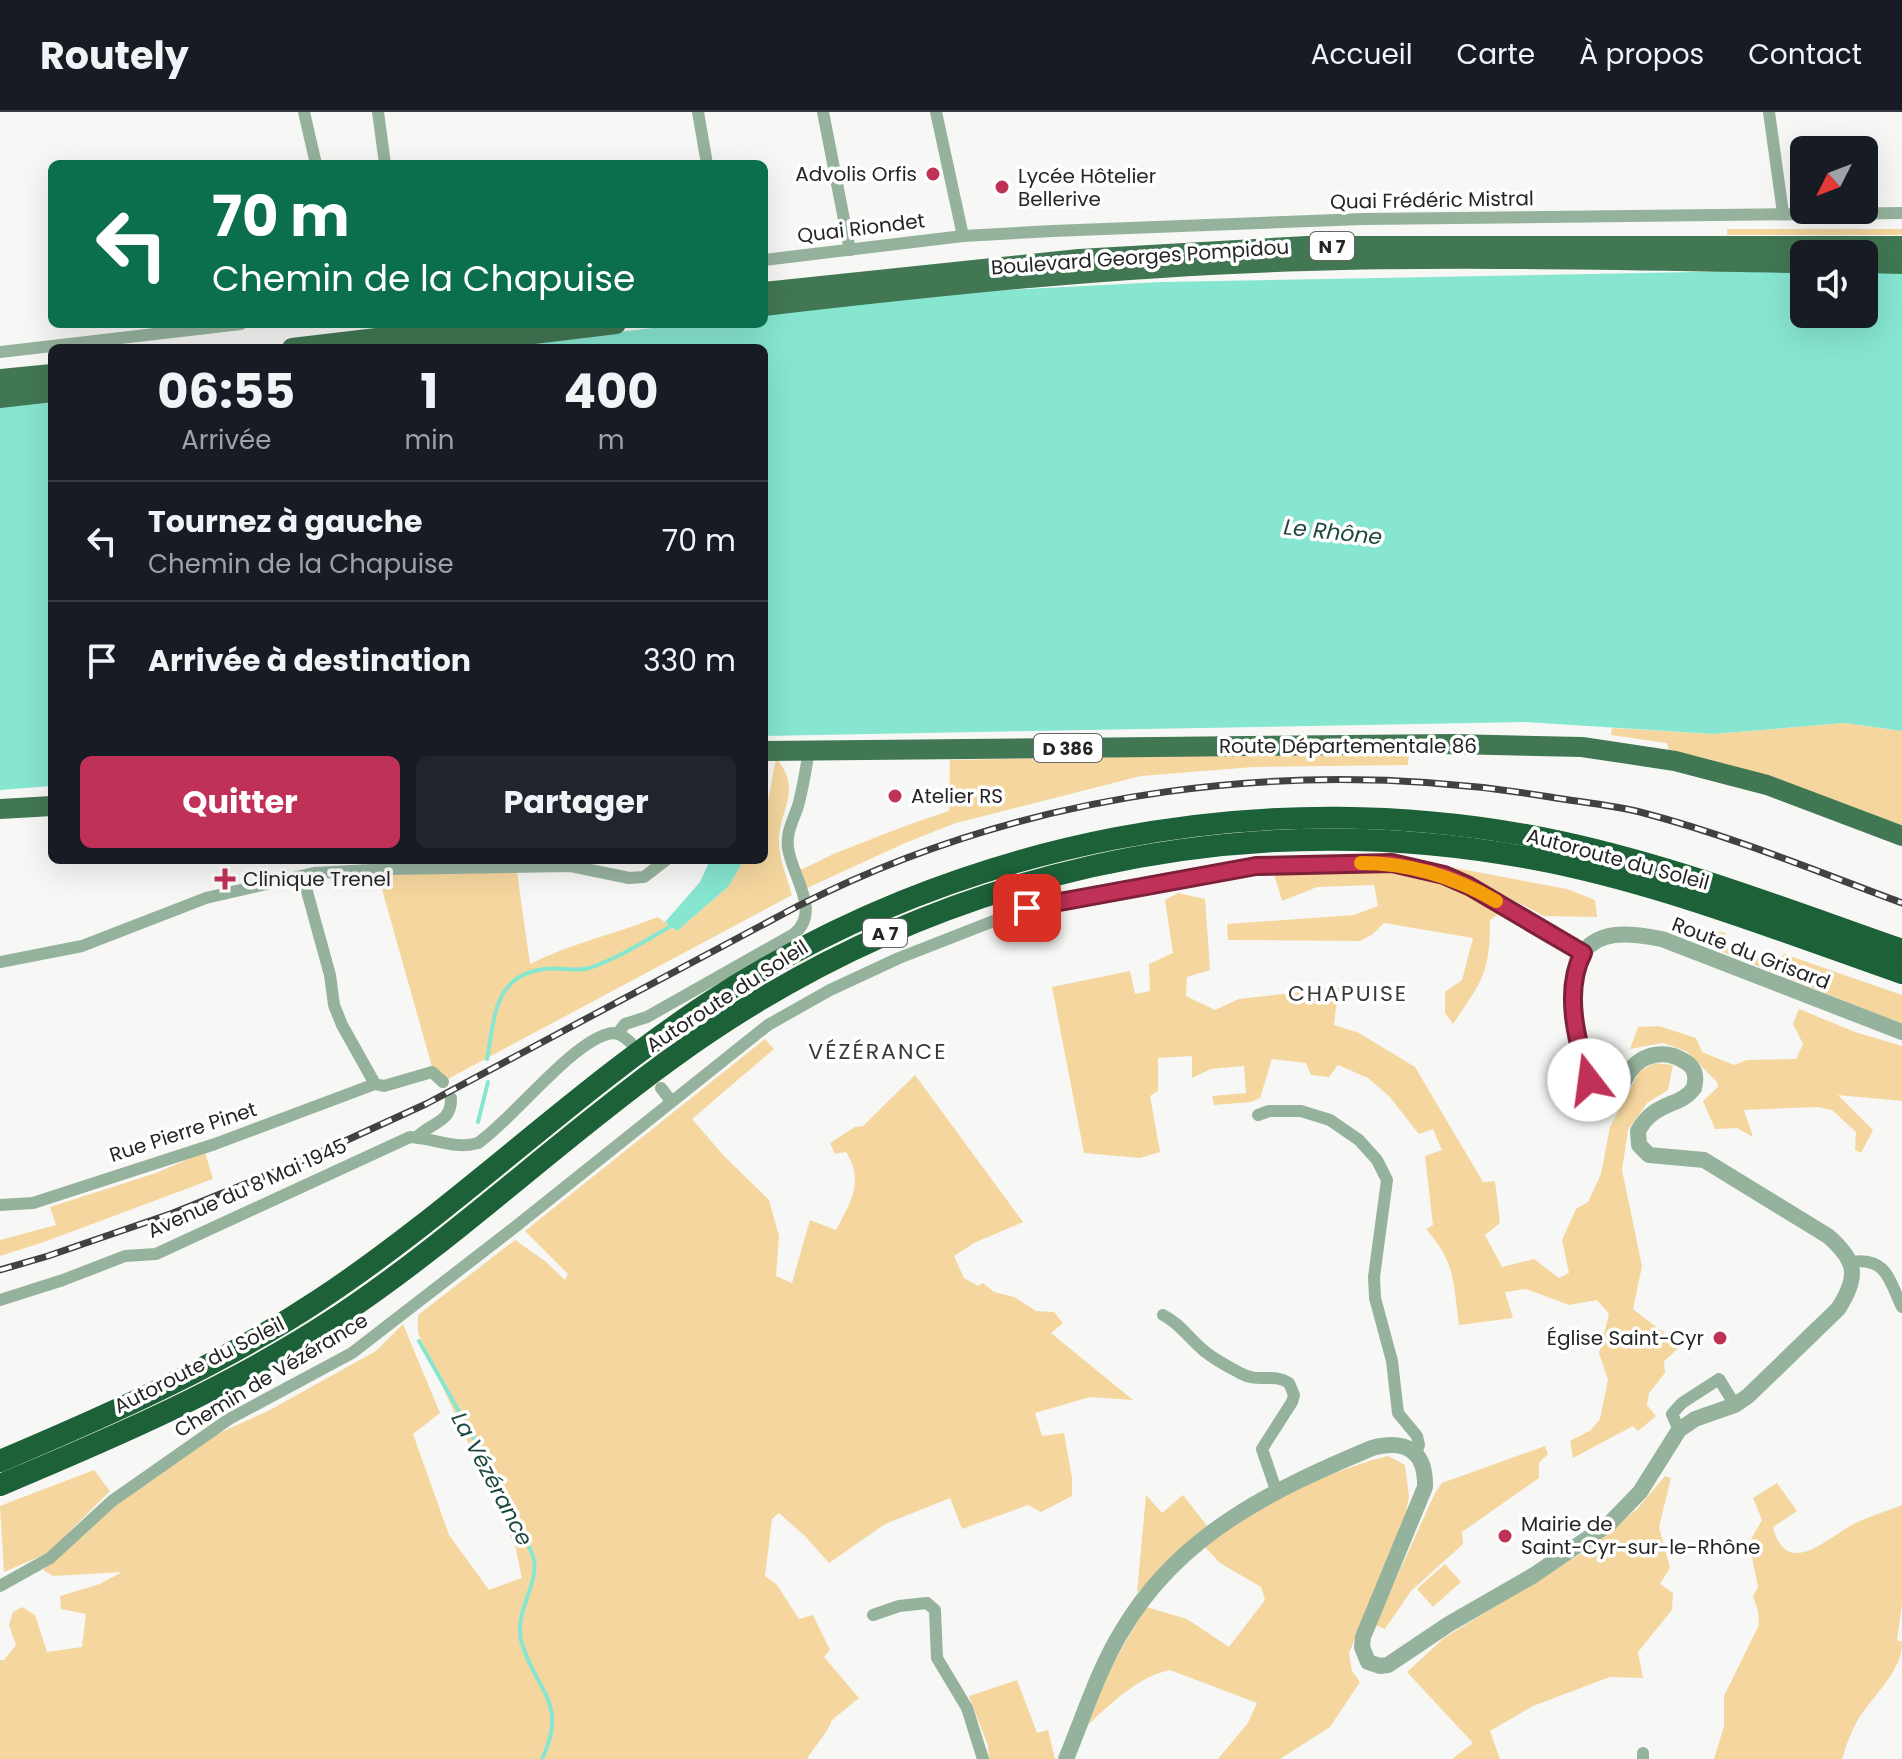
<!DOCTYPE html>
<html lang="fr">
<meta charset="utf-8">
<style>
:root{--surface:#171b24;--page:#20242c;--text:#f1f3f6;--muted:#9ea1a6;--line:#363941;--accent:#c03157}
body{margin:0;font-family:Poppins,sans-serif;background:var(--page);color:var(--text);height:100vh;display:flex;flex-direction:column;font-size:30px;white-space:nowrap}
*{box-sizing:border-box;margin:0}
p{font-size:26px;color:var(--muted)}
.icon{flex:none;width:44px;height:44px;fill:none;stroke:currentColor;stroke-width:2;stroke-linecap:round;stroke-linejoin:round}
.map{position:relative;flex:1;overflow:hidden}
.sheet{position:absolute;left:48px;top:232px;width:720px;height:520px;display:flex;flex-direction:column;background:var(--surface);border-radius:12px;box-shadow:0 8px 32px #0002}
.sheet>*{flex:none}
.top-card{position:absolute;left:48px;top:48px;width:720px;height:168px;border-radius:12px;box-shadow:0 8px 32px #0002;background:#0b6e4f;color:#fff;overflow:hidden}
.needle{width:52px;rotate:228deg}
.buttons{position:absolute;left:1790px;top:24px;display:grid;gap:16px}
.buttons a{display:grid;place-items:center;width:88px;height:88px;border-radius:12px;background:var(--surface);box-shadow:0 8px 32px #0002;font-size:40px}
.pin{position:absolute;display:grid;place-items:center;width:68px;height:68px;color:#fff;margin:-34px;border-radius:16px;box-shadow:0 4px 12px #0006}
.me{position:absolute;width:88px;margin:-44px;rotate:345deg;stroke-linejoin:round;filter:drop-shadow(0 0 6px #0008)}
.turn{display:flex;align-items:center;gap:28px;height:168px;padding:0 32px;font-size:36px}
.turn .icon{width:104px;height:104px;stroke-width:2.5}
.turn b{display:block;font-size:56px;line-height:68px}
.eta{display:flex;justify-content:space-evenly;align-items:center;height:136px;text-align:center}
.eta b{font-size:48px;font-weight:700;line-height:56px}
.button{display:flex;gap:16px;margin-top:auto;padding:16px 32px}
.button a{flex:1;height:92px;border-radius:12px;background:var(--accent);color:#fff;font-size:32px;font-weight:700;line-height:92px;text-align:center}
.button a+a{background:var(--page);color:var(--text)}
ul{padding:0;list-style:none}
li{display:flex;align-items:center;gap:24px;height:120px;padding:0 32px;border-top:2px solid var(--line)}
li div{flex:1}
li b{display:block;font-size:30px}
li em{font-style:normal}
header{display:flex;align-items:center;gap:48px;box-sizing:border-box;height:112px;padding:0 40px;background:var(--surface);border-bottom:2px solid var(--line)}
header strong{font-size:38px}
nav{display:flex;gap:44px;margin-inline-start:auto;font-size:28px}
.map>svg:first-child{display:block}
.green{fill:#f5d69e}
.water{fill:#87e6d0}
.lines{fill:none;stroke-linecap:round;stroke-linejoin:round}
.stream{stroke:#87e6d0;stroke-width:4}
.minor{stroke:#95b29d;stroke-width:12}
.tertiary{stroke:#95b29d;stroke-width:16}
.primary{stroke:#417753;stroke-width:20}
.motorway{stroke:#1c6138;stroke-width:22}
.rail-casing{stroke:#404140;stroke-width:7}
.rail{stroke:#fff;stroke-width:4;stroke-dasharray:12;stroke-linecap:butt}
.route-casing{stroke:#7d2039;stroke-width:20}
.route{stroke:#c03157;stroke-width:14}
.slow{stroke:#f59e0b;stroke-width:14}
.poi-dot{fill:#c03157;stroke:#fff;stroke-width:3}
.labels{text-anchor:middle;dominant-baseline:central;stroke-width:7;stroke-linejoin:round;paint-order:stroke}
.shield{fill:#fff;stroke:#666;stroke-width:2}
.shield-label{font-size:18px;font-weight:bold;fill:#242524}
.poi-label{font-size:20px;fill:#242524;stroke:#fff;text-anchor:start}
.street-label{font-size:20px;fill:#242524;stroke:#fff}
.water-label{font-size:22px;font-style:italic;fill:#1d483f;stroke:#fff}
.neighbourhood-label{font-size:22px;letter-spacing:2px;fill:#393a37;stroke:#fff}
</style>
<header>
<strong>Routely</strong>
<nav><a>Accueil</a><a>Carte</a><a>À propos</a><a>Contact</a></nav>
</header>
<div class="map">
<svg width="1902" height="1647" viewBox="0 0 1902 1647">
<rect width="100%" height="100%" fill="#f7f8f5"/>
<g class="green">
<rect x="1727" y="117" width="175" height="6"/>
<path d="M 1845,611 L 1902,619 L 1902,713 L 1754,661 L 1669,639 L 1667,631 L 1611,623 L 1612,616 L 1713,622 Z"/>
<path d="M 1409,640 L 1408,653 L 1254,655 L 1141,664 L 956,711 L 905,731 L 805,777 L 799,758 C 813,753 824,746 838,740 C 875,726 911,711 949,699 L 950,648 Z"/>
<path d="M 776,646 C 804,680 778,696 779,732 C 780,749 787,766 792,783 L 446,968 L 440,959 L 432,955 L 378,763 L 517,760 L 530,852 C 571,831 616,822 658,805 L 677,819 L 728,775 L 744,748 L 764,748 L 764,712 Z"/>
<path d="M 1418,749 L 1567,777 L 1595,788 L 1597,805 L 1544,804 L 1467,764 Z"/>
<path d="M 1333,757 C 1402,758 1442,760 1500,801 L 1490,808 C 1490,862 1482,869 1453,912 L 1445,901 L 1445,880 L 1462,868 L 1473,826 L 1384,811 L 1373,822 L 1360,829 L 1228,828 L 1227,812 L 1354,803 L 1378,794 L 1374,773 L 1317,775 L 1282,789 L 1274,762 Z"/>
<path d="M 1178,781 L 1205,787 L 1210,858 L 1187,865 L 1186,884 L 1215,898 L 1239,887 L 1362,873 L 1406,883 L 1408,889 L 1399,892 L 1338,880 L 1334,913 L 1359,921 L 1415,955 L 1483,1070 L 1495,1069 L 1500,1111 L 1485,1123 L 1502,1155 L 1534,1147 L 1559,1166 L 1569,1161 L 1562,1128 L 1576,1097 L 1588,1090 L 1601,1062 L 1610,1015 L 1639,960 L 1654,951 L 1673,953 L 1668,978 L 1647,991 L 1628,1018 L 1622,1058 L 1642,1154 L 1633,1197 L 1681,1234 L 1664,1249 L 1665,1261 L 1649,1281 L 1647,1293 L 1656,1304 L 1638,1319 L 1633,1314 L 1573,1346 L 1570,1329 L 1591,1318 L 1600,1307 L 1608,1268 L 1599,1241 L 1609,1202 L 1597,1188 L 1569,1193 L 1526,1177 L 1505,1180 L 1513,1206 L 1459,1213 C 1453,1170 1456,1151 1426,1117 L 1433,1113 L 1425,1044 L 1442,1038 L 1433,1017 L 1419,1022 L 1389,984 L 1368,966 L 1338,953 L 1329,965 L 1311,963 L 1306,951 L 1272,947 L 1260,986 L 1251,990 L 1214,993 L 1212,984 L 1246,981 L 1244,954 L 1211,957 L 1192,966 L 1192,944 L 1158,946 L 1158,979 L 1150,984 L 1160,1040 L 1140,1046 L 1084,1041 L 1052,875 L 1130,859 L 1135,882 L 1150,879 L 1149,852 L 1173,841 L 1165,788 Z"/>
<path d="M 1692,816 L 1726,821 L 1725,833 L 1775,852 L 1784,842 L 1902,883 L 1902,912 L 1688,826 Z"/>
<path d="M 1799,897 L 1855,920 L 1902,934 L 1902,989 L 1838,983 L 1873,1018 L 1861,1041 L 1855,1038 L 1856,1020 L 1832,998 L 1817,995 L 1744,998 L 1753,1025 L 1737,1016 L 1715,1017 L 1703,989 L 1718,975 L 1717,970 L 1686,939 L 1663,931 L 1630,937 L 1638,915 L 1659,914 L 1696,926 L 1702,940 L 1734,953 L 1747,948 L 1796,947 L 1803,932 L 1793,912 Z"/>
<path d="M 765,927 L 774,937 L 692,1007 L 724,1044 L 769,1088 L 779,1124 L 776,1164 L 792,1171 L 810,1108 L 836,1118 C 850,1091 865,1070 846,1040 L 835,1042 L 830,1031 L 855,1015 L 863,1014 L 915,963 L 1023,1110 L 974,1131 L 954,1144 L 964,1166 L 978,1174 L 983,1171 L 994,1180 L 1014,1185 L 1036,1199 L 1054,1200 L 1063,1211 L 1051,1221 L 1133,1288 L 1090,1285 L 1035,1301 L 1042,1324 L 1064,1321 L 1072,1366 L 1072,1384 L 1041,1400 L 1028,1393 L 962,1417 L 950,1386 L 885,1412 L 829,1451 L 805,1424 L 779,1401 L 772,1407 L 765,1464 L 777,1473 L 799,1507 L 813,1503 L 830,1538 L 824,1545 L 859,1586 L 832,1608 C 829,1619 814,1635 807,1647 L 0,1647 L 0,1548 L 4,1548 L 16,1533 L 9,1513 L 13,1500 L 22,1495 L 35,1503 L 47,1540 L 82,1535 L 86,1502 L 61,1497 L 60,1484 L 100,1472 L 122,1460 L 53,1464 L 43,1458 L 111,1396 L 215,1323 L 268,1299 L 376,1239 L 403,1212 L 440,1301 L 413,1322 L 449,1423 L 489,1478 L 522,1466 L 515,1433 L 418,1221 L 418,1203 L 515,1128 L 545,1149 L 565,1168 L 568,1162 L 525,1119 Z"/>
<path d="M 205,1040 L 213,1067 L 44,1130 L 0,1144 L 0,1128 L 56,1113 L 50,1095 L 156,1061 Z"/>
<path d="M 1545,1334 L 1548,1342 L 1539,1351 L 1539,1366 L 1462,1420 L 1463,1432 L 1411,1479 L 1385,1517 L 1375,1513 L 1435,1381 L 1442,1371 Z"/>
<path d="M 1388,1344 L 1405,1353 L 1409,1385 L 1403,1414 L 1349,1541 L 1352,1559 L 1360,1570 L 1330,1615 L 1280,1647 L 1218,1647 L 1248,1611 L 1257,1591 L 1170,1558 C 1137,1565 1112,1591 1088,1613 L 1110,1557 L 1146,1495 L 1187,1507 L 1229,1535 L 1265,1488 L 1261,1475 L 1220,1451 L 1202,1432 C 1256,1397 1325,1359 1388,1344 Z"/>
<path d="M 94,1358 L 110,1379 L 48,1441 L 4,1460 L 0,1394 Z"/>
<path d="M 1665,1364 L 1671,1366 L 1659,1415 L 1670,1456 L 1660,1472 L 1673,1481 L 1672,1498 L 1638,1540 L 1643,1566 L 1610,1565 L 1533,1594 L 1490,1619 L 1500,1647 L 1452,1647 L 1473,1631 L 1407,1560 L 1444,1526 L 1587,1438 L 1637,1397 Z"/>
<path d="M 1777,1371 L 1797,1399 L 1773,1415 C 1786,1466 1824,1429 1850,1414 C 1866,1405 1885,1400 1902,1393 L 1902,1492 L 1897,1528 L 1902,1530 C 1902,1560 1874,1582 1859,1606 C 1851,1619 1847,1632 1842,1647 L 1714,1647 L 1724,1614 L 1724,1584 L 1759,1513 L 1758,1499 L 1753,1484 L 1758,1475 L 1749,1431 L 1762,1408 L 1753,1386 Z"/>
<path d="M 1146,1383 L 1162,1401 L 1183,1383 L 1207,1414 L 1166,1451 L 1137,1481 Z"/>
<path d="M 1445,1452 L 1461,1470 L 1433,1495 L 1417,1477 Z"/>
<path d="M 1017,1568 L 1037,1621 L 1048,1618 L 1055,1647 L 989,1647 L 988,1634 L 969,1584 Z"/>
</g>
<g class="water">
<path d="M 1748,159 L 1804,160 L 1804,202 L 1864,202 L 1864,160 L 1902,160 L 1902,619 L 1845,611 L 1713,622 L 1525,610 L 764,624 L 764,236 L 482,236 L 687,212 L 764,212 L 764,203 L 969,180 L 1162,170 Z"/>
<path d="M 52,287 L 52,674 L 0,678 L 0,293 Z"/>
<path d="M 710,748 L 744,748 L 728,775 L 677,819 L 665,810 L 700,770 Z"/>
</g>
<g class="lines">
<g class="stream">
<path d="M 487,947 C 495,906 493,863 545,857 C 559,855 576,860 589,856 C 618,847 646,828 673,813"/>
<path d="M 478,1010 L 488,970"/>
<path d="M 419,1229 C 441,1268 464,1307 484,1346 C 493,1363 497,1381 505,1397 C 512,1413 528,1428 533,1444 C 541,1470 514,1499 521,1528 C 533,1577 570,1588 542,1647"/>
</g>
<g class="minor">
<path d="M 304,0 L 316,52"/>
<path d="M 378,0 L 385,52"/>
<path d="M 698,0 L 707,52"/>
<path d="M 823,0 L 850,138"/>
<path d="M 936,0 L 963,124"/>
<path d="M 1769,0 L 1783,101"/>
<path d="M 764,148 L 963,124 L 1052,119 L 1363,107 L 1902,101"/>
<path d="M 0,240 L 241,212"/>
<path d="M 303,765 L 330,863 L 334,893 L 342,913 L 375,972 L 384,974 L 432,960 L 443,970"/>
<path d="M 0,850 L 82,834 L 206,786 L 314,761 L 389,757 L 571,754 L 629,766 L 644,765 L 666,748"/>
<path d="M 618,921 L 625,912 L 647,905 L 794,822 C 822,799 792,765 788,736 C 786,720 793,709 798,694 C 803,676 806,657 809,638"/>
<path d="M 661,976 L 671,989"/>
<path d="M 1258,1003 L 1269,999 L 1301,999 L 1330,1008 L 1359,1028 L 1377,1048 L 1387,1068 L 1374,1165 L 1375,1186 L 1392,1249 L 1398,1301 L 1417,1324 L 1419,1333 L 1416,1341"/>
<path d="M 417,1025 C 431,1010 452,1011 451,986"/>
<path d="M 0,1093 L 33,1091 L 215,1032 L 375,972"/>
<path d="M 1851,1150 C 1887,1145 1889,1168 1902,1195"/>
<path d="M 0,1188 L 63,1168 L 125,1144 L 156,1142 L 410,1025 C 433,1026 456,1038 478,1031 C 514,1006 570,932 608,922 C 617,919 623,924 630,930"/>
<path d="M 1163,1203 C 1179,1211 1188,1225 1202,1237 C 1213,1247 1227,1254 1240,1261 C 1259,1272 1272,1260 1289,1271 L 1294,1283 L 1292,1290 L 1262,1337 L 1277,1381"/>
<path d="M 1679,1318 L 1672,1302 L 1682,1291 L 1719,1267 L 1735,1293"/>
<path d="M 0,1474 L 50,1446 L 112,1389 L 229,1307 L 352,1241 L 515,1115 L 768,913 L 830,878 L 899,846 L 1027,796 L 1256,754 L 1315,751 L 1392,751 L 1444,763 L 1515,800 L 1583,841"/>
<path d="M 873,1503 L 899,1494 L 927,1491 L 935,1498 L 937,1546 L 967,1596 L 983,1647"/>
<path d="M 1643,1647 L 1643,1641"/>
</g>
<path class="tertiary" d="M 1066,1647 C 1084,1604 1098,1558 1122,1519 C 1179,1422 1272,1378 1372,1336 C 1406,1327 1426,1339 1425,1375 L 1363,1525 L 1362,1535 L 1368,1550 L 1380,1554 L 1388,1553 L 1449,1512 L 1534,1463 L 1609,1412 L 1640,1380 L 1679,1318 L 1695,1307 L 1735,1293 L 1748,1284 L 1838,1197 C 1859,1165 1857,1149 1828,1124 L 1704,1048 L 1649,1043 L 1639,1033 L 1638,1019 C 1655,988 1680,996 1694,976 C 1697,964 1695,955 1684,949 C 1666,937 1642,941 1629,960 C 1623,969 1621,979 1614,987 L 1606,988 C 1573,974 1562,856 1590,833 C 1609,817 1640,823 1662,827 L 1902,920"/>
<g class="primary">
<path d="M 1864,151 L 1902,152"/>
<path d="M 764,180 L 1079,147 L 1307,134 L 1902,134"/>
<path d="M 764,194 C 944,173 1125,154 1307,149 C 1473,144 1639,149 1804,151"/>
<path d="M 292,236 L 495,212"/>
<path d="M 419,236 L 616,212"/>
<path d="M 0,267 L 52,262"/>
<path d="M 0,286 L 52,280"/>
<path d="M 764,639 L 1453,632 L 1582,635 L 1675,649 L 1767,673 L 1902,724"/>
<path d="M 0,697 L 52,694"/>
</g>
<g class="motorway">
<path d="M 0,1349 C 111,1302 219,1254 319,1188 C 454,1099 570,983 704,894 C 955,728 1267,667 1561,730 C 1677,755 1790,799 1902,838"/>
<path d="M 0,1373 C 117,1324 233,1274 339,1204 C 456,1126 558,1028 672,946 C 928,760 1240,687 1550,750 C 1671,775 1787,821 1902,861"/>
</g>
<defs>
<path id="rail" d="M 0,1158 L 48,1144 L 173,1101 L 299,1050 L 426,992 L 798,794 C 1029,677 1296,643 1550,685 C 1580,690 1611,693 1640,700 C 1729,723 1816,759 1902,791"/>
</defs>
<use href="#rail" class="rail-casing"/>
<use href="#rail" class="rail"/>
</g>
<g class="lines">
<defs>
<path id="route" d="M 1027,796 L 1256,754 L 1392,751 L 1444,763 L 1469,774 L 1583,841 C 1563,879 1577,930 1589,968"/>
</defs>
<use href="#route" class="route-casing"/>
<use href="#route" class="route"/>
<path class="slow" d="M 1361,751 C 1410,751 1453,764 1496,789"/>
</g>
<g class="poi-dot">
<circle cx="933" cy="62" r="8"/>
<circle cx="1002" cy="75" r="8"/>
<circle cx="895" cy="684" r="8"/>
<path d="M221 755h8v8h8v8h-8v8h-8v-8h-8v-8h8z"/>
<circle cx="1720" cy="1226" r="8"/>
<circle cx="1505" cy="1424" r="8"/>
</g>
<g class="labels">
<g class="shield">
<rect x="1310" y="120" width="44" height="28" rx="6"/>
<rect x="1034" y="622" width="68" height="28" rx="6"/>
<rect x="863" y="807" width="44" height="28" rx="6"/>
</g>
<g class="shield-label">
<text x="1332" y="134">N 7</text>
<text x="1068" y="636">D 386</text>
<text x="885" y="821">A 7</text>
</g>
<g class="poi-label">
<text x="917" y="62" text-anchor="end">Advolis Orfis</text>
<text x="1018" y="64">Lycée Hôtelier<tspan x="1018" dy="23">Bellerive</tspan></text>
<text x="911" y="684">Atelier RS</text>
<text x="243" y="767">Clinique Trenel</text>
<text x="1704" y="1226" text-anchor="end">Église Saint-Cyr</text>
<text x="1521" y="1412">Mairie de<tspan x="1521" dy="23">Saint-Cyr-sur-le-Rhône</tspan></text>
</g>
<g class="street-label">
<text transform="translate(1432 88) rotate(-1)">Quai Frédéric Mistral</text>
<text transform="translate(861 116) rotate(-7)">Quai Riondet</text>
<text transform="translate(1140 145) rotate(-4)">Boulevard Georges Pompidou</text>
<text x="1348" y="634">Route Départementale 86</text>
<text transform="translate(1618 747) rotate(15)">Autoroute du Soleil</text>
<text transform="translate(1751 841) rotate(21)">Route du Grisard</text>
<text transform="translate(727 884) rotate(-33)">Autoroute du Soleil</text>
<text transform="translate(183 1020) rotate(-18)">Rue Pierre Pinet</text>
<text transform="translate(247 1076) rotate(-24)">Avenue du 8 Mai 1945</text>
<text transform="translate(199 1253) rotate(-27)">Autoroute du Soleil</text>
<text transform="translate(271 1263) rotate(-31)">Chemin de Vézérance</text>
</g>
<g class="water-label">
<text transform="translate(1333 420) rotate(6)">Le Rhône</text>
<text transform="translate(492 1367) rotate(62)">La Vézérance</text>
</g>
<g class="neighbourhood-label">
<text x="1348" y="881">CHAPUISE</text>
<text x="878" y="939">VÉZÉRANCE</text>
</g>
</g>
</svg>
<div class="buttons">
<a><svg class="needle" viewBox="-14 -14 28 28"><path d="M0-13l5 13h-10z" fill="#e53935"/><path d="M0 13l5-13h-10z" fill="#9ea1a6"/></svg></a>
<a><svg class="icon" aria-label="sound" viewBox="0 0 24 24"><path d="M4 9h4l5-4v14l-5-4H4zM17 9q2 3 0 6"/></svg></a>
</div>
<div class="pin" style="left:1027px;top:796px;background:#d93025"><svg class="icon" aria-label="arrive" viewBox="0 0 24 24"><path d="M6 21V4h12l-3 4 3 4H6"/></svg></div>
<svg class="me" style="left:1589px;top:968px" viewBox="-20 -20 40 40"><circle r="19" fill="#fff"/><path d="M0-13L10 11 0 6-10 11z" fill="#c03157"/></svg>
<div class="top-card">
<div class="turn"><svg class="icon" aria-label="left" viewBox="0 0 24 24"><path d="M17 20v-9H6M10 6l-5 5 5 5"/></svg><div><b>70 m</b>Chemin de la Chapuise</div></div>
</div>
<section class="sheet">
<div class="eta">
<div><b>06:55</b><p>Arrivée</p></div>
<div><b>1</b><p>min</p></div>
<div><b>400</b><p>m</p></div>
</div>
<ul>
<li><svg class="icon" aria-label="left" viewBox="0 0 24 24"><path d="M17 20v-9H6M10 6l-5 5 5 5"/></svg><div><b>Tournez à gauche</b><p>Chemin de la Chapuise</p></div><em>70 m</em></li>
<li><svg class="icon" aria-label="arrive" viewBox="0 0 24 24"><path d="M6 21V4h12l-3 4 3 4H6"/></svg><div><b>Arrivée à destination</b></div><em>330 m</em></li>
</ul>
<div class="button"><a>Quitter</a><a>Partager</a></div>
</section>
</div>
